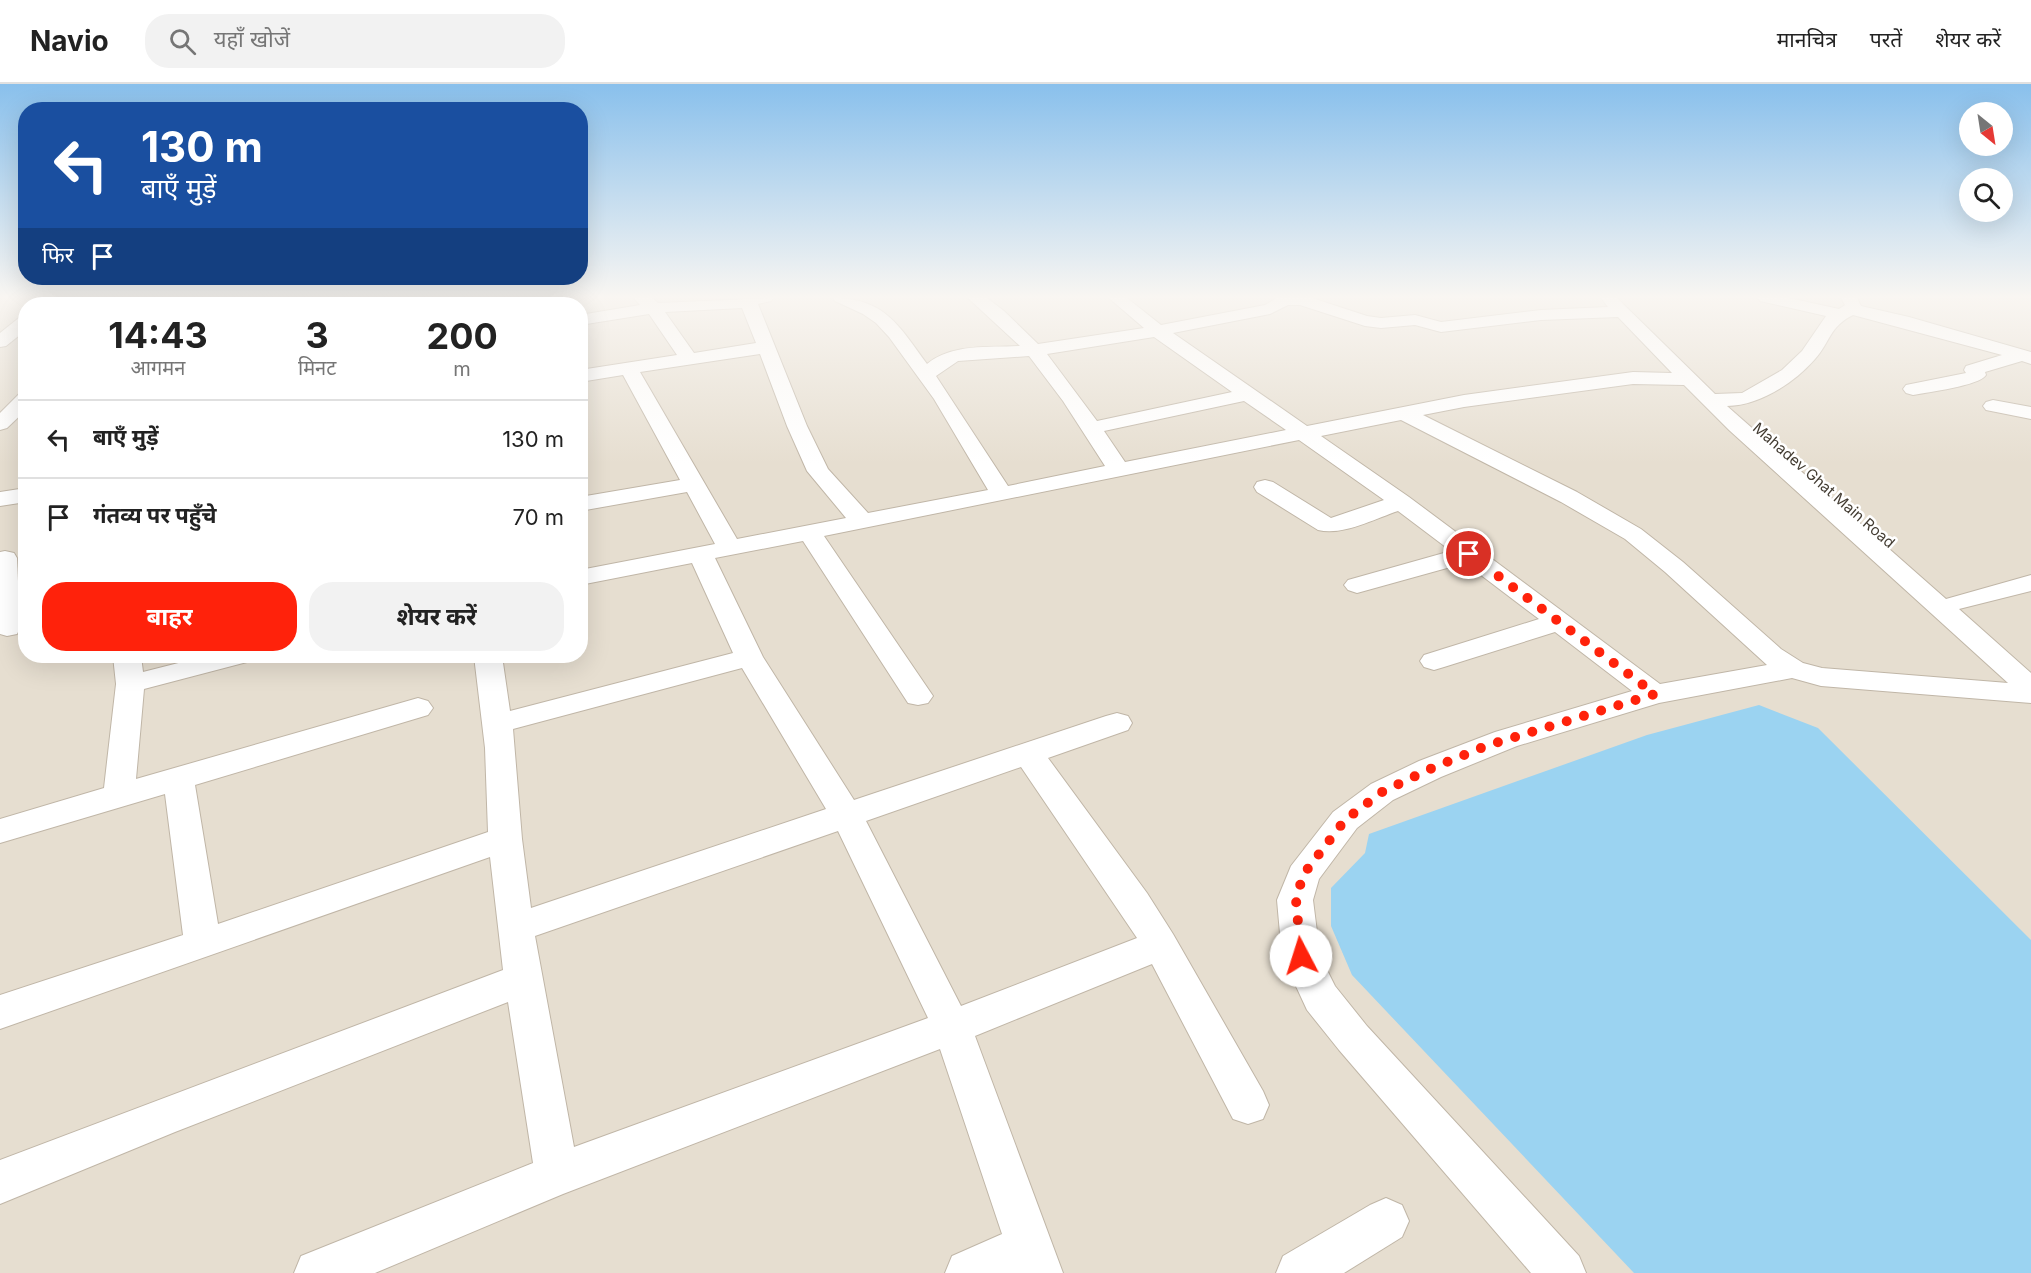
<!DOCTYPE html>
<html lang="hi">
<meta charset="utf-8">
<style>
:root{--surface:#fff;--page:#f2f2f2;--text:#222;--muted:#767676;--line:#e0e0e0;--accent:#ff220b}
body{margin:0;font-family:Inter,"Noto Sans Devanagari",sans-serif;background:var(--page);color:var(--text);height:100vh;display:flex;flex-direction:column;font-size:22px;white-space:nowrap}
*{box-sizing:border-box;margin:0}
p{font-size:20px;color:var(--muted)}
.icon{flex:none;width:33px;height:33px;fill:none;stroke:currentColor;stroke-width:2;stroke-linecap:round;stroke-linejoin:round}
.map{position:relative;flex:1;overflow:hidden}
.drawer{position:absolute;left:18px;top:213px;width:570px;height:366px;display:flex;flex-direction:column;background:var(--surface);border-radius:24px;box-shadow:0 6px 24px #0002}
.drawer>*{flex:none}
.hud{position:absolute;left:18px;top:18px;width:570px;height:183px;border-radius:24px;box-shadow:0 6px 24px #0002;background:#1a4fa0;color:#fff;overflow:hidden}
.needle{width:39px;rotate:150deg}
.fabs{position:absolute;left:1959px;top:18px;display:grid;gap:12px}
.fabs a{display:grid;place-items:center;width:54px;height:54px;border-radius:50%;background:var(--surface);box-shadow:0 6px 24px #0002;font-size:30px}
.pin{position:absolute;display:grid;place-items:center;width:51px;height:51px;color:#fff;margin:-26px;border:3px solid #fff;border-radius:50%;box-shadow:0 2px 6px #0007}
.me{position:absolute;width:66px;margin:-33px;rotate:355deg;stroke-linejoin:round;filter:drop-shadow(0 0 4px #0008)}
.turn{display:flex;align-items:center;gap:21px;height:126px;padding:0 24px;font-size:27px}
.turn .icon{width:78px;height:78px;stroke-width:2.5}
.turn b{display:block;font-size:42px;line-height:51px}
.then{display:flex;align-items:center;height:57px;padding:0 24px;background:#0003;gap:12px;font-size:22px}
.eta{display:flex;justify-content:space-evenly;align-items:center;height:102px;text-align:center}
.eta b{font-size:36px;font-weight:700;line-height:42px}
.action{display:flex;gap:12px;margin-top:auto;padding:12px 24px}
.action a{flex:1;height:69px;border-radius:24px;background:var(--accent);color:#fff;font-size:24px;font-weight:700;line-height:69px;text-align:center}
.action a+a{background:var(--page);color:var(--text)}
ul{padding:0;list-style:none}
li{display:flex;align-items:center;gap:18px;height:78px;padding:0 24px;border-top:2px solid var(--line)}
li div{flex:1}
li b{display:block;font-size:22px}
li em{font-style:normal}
header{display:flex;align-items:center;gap:36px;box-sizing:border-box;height:84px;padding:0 30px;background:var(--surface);border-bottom:2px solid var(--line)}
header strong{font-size:28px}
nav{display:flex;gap:33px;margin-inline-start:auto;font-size:21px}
.search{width:420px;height:54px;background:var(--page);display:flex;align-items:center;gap:15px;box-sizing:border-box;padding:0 21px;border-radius:24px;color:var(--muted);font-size:22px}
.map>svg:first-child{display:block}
.residential{fill:#e6ded0;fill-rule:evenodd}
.water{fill:#9bd3f1}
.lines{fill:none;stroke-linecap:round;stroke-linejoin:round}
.minor-casing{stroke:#c0b6a7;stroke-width:2}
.minor{fill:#fff;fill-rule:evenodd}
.route{stroke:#ff220b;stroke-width:10;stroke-dasharray:0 18}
.labels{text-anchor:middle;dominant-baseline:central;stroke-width:5;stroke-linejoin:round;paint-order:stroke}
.far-street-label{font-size:15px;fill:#433c32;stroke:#fff}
</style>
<header>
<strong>Navio</strong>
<div class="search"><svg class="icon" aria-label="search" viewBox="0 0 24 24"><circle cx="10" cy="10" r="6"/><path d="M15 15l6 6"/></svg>यहाँ खोजें</div>
<nav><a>मानचित्र</a><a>परतें</a><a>शेयर करें</a></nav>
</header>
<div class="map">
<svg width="2031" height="1189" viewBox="0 0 2031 1189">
<rect width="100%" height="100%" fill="#f2ece2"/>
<path class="residential" d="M 0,214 L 2031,214 L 2031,1189 L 0,1189 ZM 26,220 L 580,220 L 580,572 L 26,572 Z"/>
<path class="water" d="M 1759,621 L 1818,644 L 2031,856 L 2031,1189 L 1634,1189 L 1352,891 L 1331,842 L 1331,804 L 1365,769 L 1369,750 L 1647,651 Z"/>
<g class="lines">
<defs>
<g id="minor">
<path d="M 42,214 L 61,214 L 55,220 L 37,220 Z"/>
<path d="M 134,214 L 152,214 L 146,220 L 129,220 Z"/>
<path d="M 183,214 L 234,214 L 235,216 L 229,220 L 161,220 L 163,216 Z"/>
<path d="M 332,214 L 348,214 L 347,220 L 331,220 Z"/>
<path d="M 435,214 L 451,214 L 454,220 L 438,220 Z"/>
<path d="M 487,214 L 535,214 L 533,217 L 515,220 L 471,220 L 473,216 Z"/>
<path d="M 634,214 L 652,214 L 658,219 L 773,214 L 771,217 L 758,220 L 807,342 L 828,385 L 868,429 L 988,406 L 934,315 L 889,253 L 876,239 L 863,230 L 835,217 L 833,214 C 885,214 899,242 927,280 C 953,259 990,264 1020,262 L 968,214 L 987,214 L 1004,227 L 1038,260 L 1144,244 L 1109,214 L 1127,214 L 1161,241 L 1265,221 L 1277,214 L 1312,214 L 1367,232 L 1381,234 L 1415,231 L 1441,238 L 1541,226 L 1608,223 L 1601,214 L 1617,214 L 1715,310 L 1742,309 L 1782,286 L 1802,267 L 1826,232 L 1760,217 L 1758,214 L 1789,214 L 1839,225 L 1845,221 L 1841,214 L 1857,214 L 1861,222 L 1909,233 L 2031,268 L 2031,280 L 2022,277 L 1985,288 L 1986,291 C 1979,302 1928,308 1913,311 L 1906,309 L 1903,305 L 1906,301 L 1966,289 L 1964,286 L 1966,282 L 2002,271 L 1853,231 C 1829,243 1831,257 1815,275 C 1794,299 1759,322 1727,322 L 1946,515 L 2031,491 L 2031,507 L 1959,525 L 2031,589 L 2031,619 L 1821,602 L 1792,594 L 1659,619 L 1517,662 L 1441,693 L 1393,716 L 1357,744 L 1319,795 L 1313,816 L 1320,872 L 1335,902 L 1367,942 L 1579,1172 L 1586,1189 L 1531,1189 L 1339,966 L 1307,926 L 1282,872 L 1277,816 L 1291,782 L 1333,728 L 1371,700 L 1419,677 L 1495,648 L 1632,607 L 1555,548 L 1444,583 L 1434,586 L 1424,583 L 1420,577 L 1424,571 L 1539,535 L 1465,479 L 1357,509 L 1348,506 L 1344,501 L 1348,496 L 1451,467 L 1398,427 C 1374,435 1343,452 1318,446 L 1257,408 L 1254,403 L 1257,398 L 1265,396 L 1273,398 L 1331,434 L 1384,416 L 1299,356 L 824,452 L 933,612 L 928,619 L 918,621 L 908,619 L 803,457 L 715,474 L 763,573 L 854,716 L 1106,632 L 1117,629 L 1128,632 L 1132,639 L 1128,646 L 1048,674 L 1147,809 L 1173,850 L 1263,1007 L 1269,1021 L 1263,1035 L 1248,1040 L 1233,1035 L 1152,880 L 975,952 L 1063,1189 L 945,1189 L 952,1172 L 1002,1150 L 940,965 L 563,1110 L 375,1189 L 294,1189 L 301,1172 L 533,1079 L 508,918 L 175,1048 L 0,1120 L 0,1076 L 503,886 L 490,773 L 0,945 L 0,911 L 183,851 L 165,710 L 0,759 L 0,735 L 104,704 L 116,600 L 113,572 L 141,572 L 143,588 L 206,572 L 251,572 L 247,578 L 144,605 L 136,695 L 418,614 L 428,617 L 433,624 L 428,631 L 195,701 L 218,840 L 488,748 L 485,664 L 474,572 L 502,572 L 510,627 L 733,569 L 692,479 L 580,501 L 580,486 L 715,460 L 687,408 L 580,427 L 580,413 L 680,396 L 623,291 L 580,298 L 580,286 L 677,271 L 649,230 L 580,241 L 580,231 L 640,221 ZM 1288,221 L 1300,221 L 1365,242 L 1381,244 L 1415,241 L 1441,248 L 1541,236 L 1618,233 L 1672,289 L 1633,288 L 1464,311 L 1307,342 L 1173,249 L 1270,230 ZM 742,224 L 756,259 L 694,269 L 665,228 ZM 1154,253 L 1232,308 L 1097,337 L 1047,270 ZM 760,270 L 787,342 L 807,387 L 846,434 L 737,455 L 640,288 ZM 1029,272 L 1063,317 L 1105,382 L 1008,402 L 936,292 L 958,277 ZM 1633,300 L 1684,301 L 1729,346 L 2008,599 L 1822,584 L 1803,579 L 1781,565 L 1683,478 L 1641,445 L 1577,408 L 1423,331 L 1464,323 ZM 1244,317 L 1286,346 L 1125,378 L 1104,347 ZM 1401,336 L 1561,418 L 1625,455 L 1665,488 L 1767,581 L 1660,600 L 1409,413 L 1321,352 ZM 742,584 L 826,725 L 531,824 L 522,755 L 513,645 ZM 1021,683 L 1137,854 L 961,922 L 866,737 ZM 838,747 L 928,934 L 574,1063 L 535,852 Z"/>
<path d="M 26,232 L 26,246 L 6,262 L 0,263 L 0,249 L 20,233 Z"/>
<path d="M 26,308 L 26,326 L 7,344 L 0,346 L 0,329 L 19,310 Z"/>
<path d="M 1993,316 L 2031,323 L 2031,335 L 1986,326 L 1983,322 L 1986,318 Z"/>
<path d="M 26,404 L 26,418 L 0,422 L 0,408 Z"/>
<path d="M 5,467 L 14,469 L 17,474 L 20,544 L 17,550 L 7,552 L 0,550 L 0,468 Z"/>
<path d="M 1386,1114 L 1402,1121 L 1409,1137 L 1402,1153 L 1344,1189 L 1276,1189 L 1283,1172 L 1370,1121 Z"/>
</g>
</defs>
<use href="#minor" class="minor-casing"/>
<use href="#minor" class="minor"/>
</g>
<linearGradient id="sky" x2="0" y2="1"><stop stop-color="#89c0ec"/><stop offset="0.56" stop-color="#f9f6f2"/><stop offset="1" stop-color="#f9f6f2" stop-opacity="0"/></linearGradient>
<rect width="2031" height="380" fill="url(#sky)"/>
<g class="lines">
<path class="route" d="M 1301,872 L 1296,816 L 1303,791 L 1345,736 L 1382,708 L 1430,685 L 1486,662 L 1655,610 L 1469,470"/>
</g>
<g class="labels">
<g class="far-street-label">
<text transform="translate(1824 401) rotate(41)">Mahadev Ghat Main Road</text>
</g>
</g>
</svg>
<div class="fabs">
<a><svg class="needle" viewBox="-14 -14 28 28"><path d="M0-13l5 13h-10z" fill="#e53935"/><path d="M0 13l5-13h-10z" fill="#767676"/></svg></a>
<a><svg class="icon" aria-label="search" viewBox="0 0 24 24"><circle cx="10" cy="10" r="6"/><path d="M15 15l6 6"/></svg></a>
</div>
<div class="pin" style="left:1469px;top:470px;background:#d93025"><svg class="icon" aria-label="arrive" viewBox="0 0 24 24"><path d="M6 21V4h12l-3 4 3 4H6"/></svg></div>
<svg class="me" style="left:1301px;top:872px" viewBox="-20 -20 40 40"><circle r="19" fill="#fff"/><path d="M0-13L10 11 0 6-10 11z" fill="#ff220b"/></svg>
<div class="hud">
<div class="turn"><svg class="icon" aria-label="left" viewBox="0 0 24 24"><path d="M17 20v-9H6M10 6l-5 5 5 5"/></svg><div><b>130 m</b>बाएँ मुड़ें</div></div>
<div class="then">फिर<svg class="icon" aria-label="arrive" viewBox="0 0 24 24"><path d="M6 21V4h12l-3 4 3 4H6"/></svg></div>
</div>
<section class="drawer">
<div class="eta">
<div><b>14:43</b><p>आगमन</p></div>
<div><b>3</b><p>मिनट</p></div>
<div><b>200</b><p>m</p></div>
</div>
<ul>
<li><svg class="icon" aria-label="left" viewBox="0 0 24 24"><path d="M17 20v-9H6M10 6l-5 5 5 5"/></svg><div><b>बाएँ मुड़ें</b></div><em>130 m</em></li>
<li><svg class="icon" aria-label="arrive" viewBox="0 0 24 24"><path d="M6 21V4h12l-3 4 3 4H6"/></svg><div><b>गंतव्य पर पहुँचे</b></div><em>70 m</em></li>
</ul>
<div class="action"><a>बाहर</a><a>शेयर करें</a></div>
</section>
</div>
